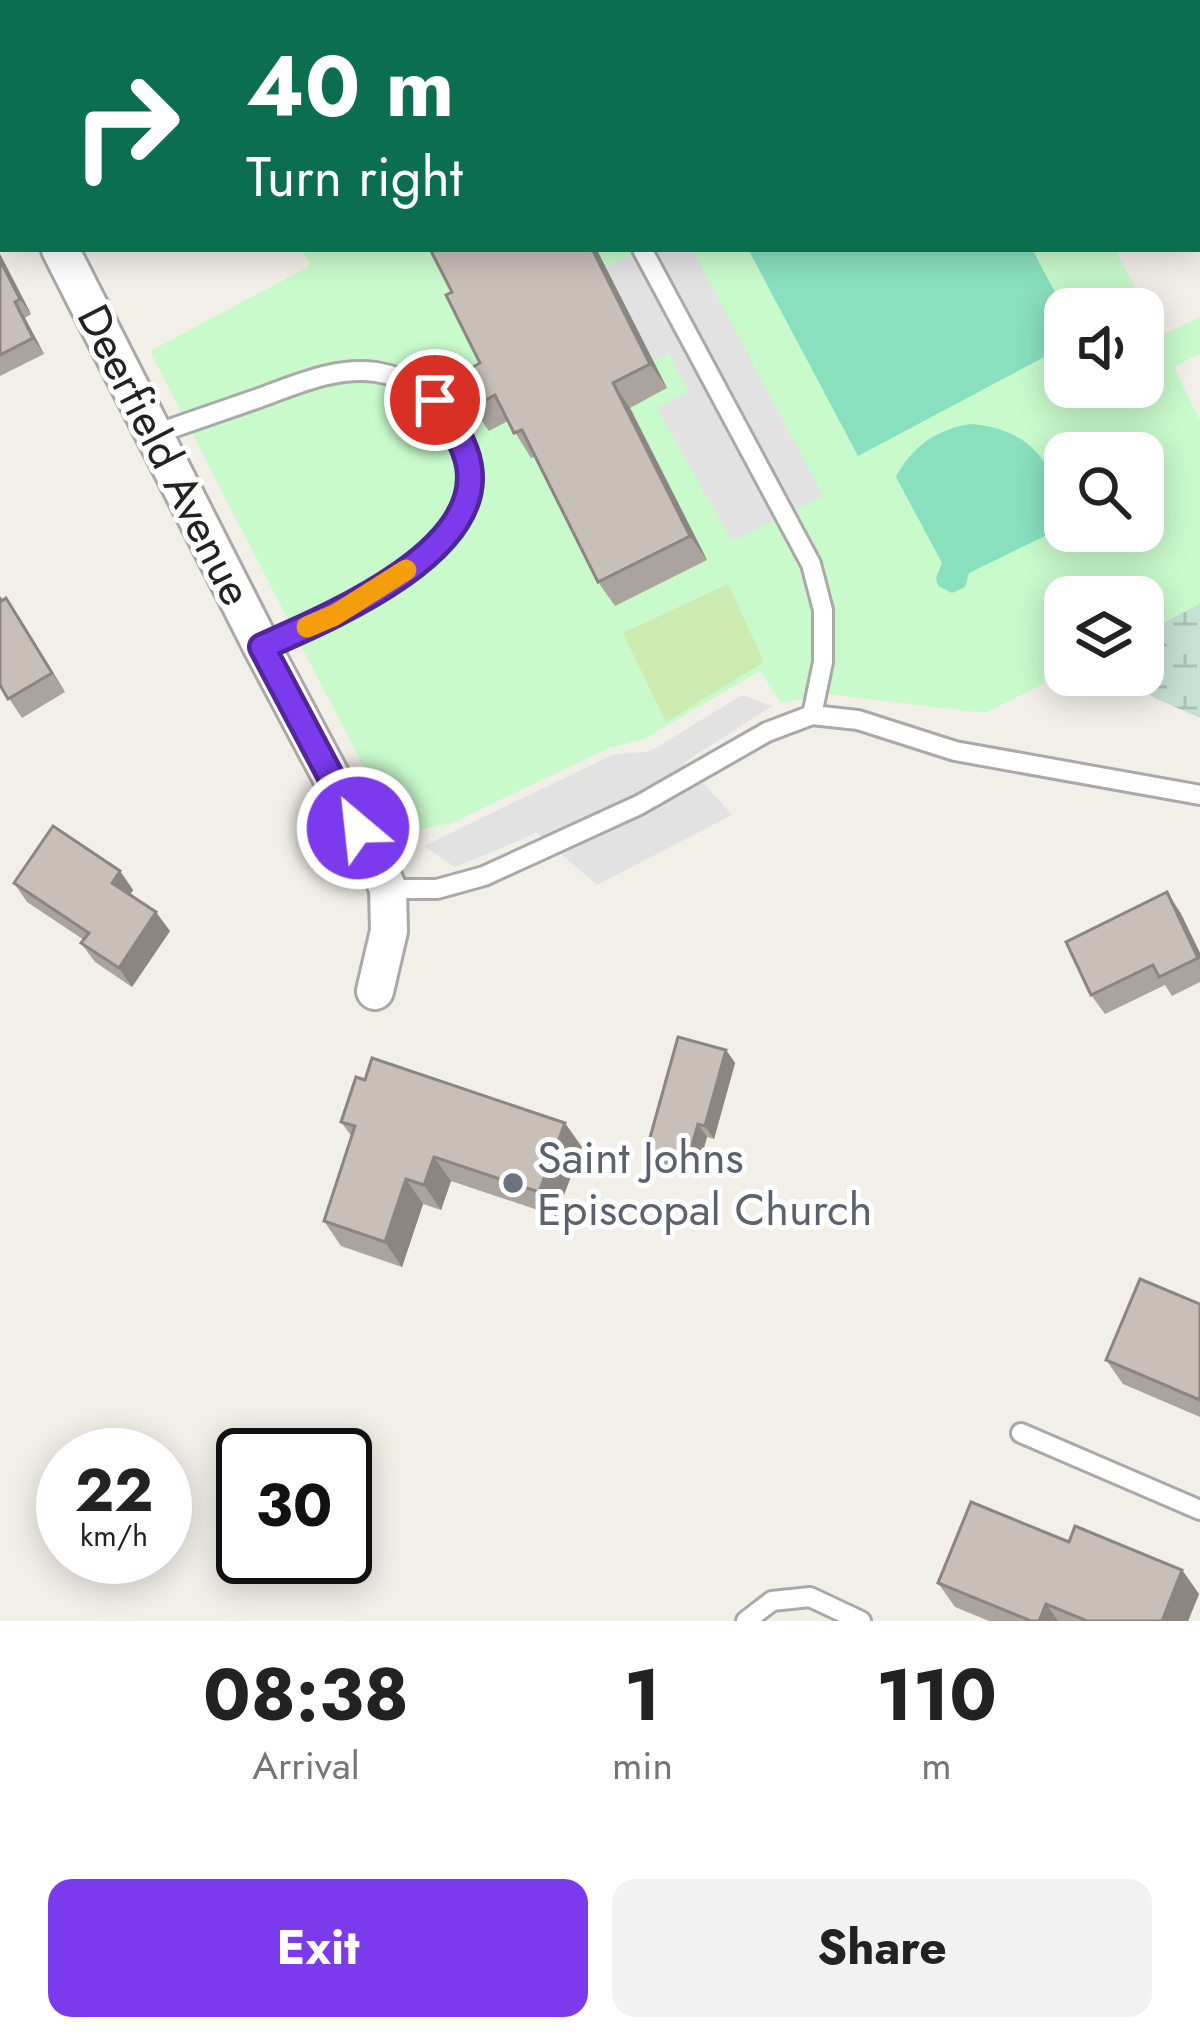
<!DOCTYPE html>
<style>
:root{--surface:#fff;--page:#f2f2f2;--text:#222;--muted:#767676;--accent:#7c3aed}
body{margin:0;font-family:Jost,sans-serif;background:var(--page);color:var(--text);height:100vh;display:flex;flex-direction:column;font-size:45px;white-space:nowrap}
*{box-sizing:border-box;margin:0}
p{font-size:39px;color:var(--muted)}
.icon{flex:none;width:66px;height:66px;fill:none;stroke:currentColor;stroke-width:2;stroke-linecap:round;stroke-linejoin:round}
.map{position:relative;height:1621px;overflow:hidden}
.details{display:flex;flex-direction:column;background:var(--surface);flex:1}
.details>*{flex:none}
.guide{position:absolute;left:0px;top:0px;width:1200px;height:252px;box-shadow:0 6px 30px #0003;background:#0b6e4f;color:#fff;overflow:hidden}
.buttons{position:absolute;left:1044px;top:288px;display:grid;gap:24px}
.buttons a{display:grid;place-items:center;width:120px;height:120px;border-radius:24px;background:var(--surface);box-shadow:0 6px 30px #0003;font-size:60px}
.speed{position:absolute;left:36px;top:1428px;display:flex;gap:24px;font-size:60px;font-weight:700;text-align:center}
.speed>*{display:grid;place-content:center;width:156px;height:156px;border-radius:50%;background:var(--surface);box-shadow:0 6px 30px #0003;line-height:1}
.speed small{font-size:30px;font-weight:400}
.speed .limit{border:6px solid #111;border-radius:18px;background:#fff;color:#111}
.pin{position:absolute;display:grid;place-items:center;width:102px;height:102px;color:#fff;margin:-51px;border:6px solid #fff;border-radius:50%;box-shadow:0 3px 12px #0007}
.me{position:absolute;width:132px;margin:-66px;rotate:332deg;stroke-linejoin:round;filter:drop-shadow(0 0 9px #0008)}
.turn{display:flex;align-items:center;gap:42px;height:252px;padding:0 48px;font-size:54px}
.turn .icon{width:156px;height:156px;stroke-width:2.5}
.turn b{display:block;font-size:84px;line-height:102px}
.eta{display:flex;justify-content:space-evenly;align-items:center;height:204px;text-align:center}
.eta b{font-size:72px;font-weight:700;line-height:84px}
.primary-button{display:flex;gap:24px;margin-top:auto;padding:24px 48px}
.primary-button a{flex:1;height:138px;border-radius:24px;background:var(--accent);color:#fff;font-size:48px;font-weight:700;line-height:138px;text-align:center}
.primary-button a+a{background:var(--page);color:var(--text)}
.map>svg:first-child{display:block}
.wetland{fill:url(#wetland-marsh)}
.park{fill:#c8facc;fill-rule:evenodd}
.garden{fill:#cdebb0}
.pitch{fill:#88e0be}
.parking{fill:#e2e2e2}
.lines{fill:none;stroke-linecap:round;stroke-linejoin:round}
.service-casing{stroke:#a9a9a9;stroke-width:24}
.minor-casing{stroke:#a9a9a9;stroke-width:42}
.service{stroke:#fff;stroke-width:18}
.minor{stroke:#fff;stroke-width:36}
.wall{fill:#aba49e}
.shaded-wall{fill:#8b8681}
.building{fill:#c7bfb8;stroke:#8b8681;stroke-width:3}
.route-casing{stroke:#51269a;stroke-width:30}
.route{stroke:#7c3aed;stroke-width:21}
.slow{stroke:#f59e0b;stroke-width:21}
.worship-dot{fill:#6b7280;stroke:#fff;stroke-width:4.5}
.labels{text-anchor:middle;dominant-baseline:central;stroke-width:10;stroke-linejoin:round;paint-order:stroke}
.street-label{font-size:45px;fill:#222;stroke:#fff}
.worship-label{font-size:45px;fill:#5b616d;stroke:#fff;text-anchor:start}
</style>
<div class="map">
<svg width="1200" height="1621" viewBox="0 0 1200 1621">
<defs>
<pattern id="wetland-marsh" width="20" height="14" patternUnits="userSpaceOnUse" patternTransform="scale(3)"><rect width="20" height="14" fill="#c6e0d4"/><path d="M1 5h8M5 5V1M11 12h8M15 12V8" fill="none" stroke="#aac0b6"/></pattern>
</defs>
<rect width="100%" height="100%" fill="#f2efe9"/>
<path class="wetland" d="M 1200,600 L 1200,718 L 1157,699 L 1116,675 L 1143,675 L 1143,629 Z"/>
<g class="park">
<path d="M 176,0 L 987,0 L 988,3 L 178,3 Z"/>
<path d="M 302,249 L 1115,249 L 1160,336 L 1200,317 L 1200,353 L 1174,367 L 1200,421 L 1200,604 L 1143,633 L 1143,597 L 1065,597 L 1065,673 L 985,713 L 826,694 L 781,703 L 760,671 L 644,739 L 609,748 L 452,823 L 398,834 L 150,351 L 310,266 ZM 1065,309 L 1143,309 L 1143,387 L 1065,387 ZM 1065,453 L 1143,453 L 1143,531 L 1065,531 Z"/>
</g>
<path class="garden" d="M 728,584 L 764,662 L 666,722 L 623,633 Z"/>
<g class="pitch">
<path d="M 748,249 L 1032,249 L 1065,311 L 1065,346 L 858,456 Z"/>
<path d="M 970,424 C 1032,428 1065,469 1055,531 L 969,573 L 965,587 L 952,593 L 938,586 L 936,578 L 942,563 L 896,477 C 913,446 935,430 970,424 Z"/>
</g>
<g class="parking">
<path d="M 633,249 L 692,249 L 823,496 L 732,541 L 657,408 L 689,392 L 669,353 L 651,362 L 606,267 L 635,254 Z"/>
<path d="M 742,695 L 772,706 L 685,762 L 732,815 L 597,885 L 537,833 L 455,867 L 424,846 L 612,755 L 651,751 Z"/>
</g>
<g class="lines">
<defs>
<g id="service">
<path d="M 155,434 C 190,422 224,410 259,398 C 295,385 336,366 376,372 C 410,377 439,399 455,429 C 466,449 474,478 468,500 C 449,564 319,622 262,647"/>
<path d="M 812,715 L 858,720 L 955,751 L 1200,795"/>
<path d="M 388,889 L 437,889 L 484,876 L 639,805 L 767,732 L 812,715 L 823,662 L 823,610 L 811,564 L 642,249"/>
<path d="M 1021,1433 L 1200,1510"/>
<path d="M 746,1621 L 772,1601 L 810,1597 L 861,1621"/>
</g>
<g id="minor">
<path d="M 0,130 L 3,136"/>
<path d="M 60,249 L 262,647 L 376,861 L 388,889 L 389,931 L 375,991"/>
</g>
</defs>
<use href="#service" class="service-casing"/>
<use href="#minor" class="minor-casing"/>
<use href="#service" class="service"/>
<use href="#minor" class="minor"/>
</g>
<g class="wall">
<path d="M 0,0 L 139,0 L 133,3 L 3,3 Z"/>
<path d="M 351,0 L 503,0 L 497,3 L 349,3 L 351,2 Z"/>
<path d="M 596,249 L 667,388 L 630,408 L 707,560 L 615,606 L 598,582 L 535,456 L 531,458 L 508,421 L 489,431 L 472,407 L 480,363 L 452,292 Z"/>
<path d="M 0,254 L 31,314 L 25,318 L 44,354 L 0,376 Z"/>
<path d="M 0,596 L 19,617 L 65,692 L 22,718 L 0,685 Z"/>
<path d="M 120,871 L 133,890 L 130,895 L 170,931 L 132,987 L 95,962 L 81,943 L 84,940 L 27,902 L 14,883 Z"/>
<path d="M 1180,912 L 1200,953 L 1200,982 L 1172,996 L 1165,985 L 1105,1014 L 1091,995 Z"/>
<path d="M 726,1050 L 735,1063 L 714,1139 L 707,1137 L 696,1176 L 655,1165 L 646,1152 Z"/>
<path d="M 341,1122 L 582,1147 L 556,1216 L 451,1181 L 441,1210 L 423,1204 L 402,1267 L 341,1246 L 324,1221 L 352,1137 Z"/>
<path d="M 1200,1304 L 1200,1417 L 1123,1384 L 1106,1360 Z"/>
<path d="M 1069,1542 L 1182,1570 L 1199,1594 L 1188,1621 L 989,1621 L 955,1607 L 938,1583 Z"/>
</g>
<g class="shaded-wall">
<path d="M 592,249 L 597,250 L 667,388 L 650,364 Z"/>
<path d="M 0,254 L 31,314 L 20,299 L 0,260 Z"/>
<path d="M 15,302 L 25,318 L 44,354 L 33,338 Z"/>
<path d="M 613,383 L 630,408 L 707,560 L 690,536 Z"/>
<path d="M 6,598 L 19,617 L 65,692 L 52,673 Z"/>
<path d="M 120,871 L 133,890 L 126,902 L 112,883 Z"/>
<path d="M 1167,892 L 1180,912 L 1200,953 L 1200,960 Z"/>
<path d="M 156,912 L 170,931 L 132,987 L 119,968 Z"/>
<path d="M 726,1050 L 735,1063 L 714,1139 L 705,1126 Z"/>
<path d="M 565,1123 L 582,1147 L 556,1216 L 539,1192 Z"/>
<path d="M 698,1124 L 707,1137 L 696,1176 L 687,1163 Z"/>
<path d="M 434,1157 L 451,1181 L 441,1210 L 424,1185 Z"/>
<path d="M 406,1179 L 423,1204 L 402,1267 L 385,1242 Z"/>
<path d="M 1182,1570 L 1199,1594 L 1188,1621 L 1162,1621 Z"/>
<path d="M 1046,1604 L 1058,1621 L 1039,1621 Z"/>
</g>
<g class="building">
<path d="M 0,0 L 81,0 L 75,3 L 3,3 L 3,11 Z"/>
<path d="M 351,0 L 438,0 L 432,3 L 349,3 L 351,2 Z"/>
<path d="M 430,249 L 592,249 L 650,364 L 613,383 L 690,536 L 598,582 L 522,430 L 514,433 L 495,395 L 472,407 L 457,376 L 480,363 L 446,295 L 452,292 Z"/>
<path d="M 0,260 L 20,299 L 15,302 L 33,338 L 0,355 Z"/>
<path d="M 6,598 L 52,673 L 8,699 L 0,685 L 0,599 L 2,601 Z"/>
<path d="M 53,826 L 120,871 L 112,883 L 156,912 L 119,968 L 81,943 L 89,933 L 14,883 Z"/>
<path d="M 1167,892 L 1198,958 L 1159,977 L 1153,965 L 1091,995 L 1066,942 Z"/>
<path d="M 678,1037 L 726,1050 L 705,1126 L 698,1124 L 687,1163 L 646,1152 Z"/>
<path d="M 372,1058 L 565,1123 L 539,1192 L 434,1157 L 424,1185 L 406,1179 L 385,1242 L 324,1221 L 355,1126 L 341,1122 L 356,1077 L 365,1080 Z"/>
<path d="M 1140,1279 L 1200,1304 L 1200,1400 L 1106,1360 Z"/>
<path d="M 971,1502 L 1069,1542 L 1075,1526 L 1182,1570 L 1162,1621 L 1087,1621 L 1046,1604 L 1039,1621 L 1031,1621 L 938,1583 Z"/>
</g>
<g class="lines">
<defs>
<path id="route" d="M 358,828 L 262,647 C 325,619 484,554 469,466 C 465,442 449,420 435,400"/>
</defs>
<use href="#route" class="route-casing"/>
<use href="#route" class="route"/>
<path class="slow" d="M 307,627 L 335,615 L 406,570"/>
</g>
<circle class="worship-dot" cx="513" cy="1183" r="12"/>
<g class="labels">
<g class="street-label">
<text transform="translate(165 455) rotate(63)">Deerfield Avenue</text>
</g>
<g class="worship-label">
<text x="537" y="1157">Saint Johns<tspan x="537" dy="52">Episcopal Church</tspan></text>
</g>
</g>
</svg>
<div class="buttons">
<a><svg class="icon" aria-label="sound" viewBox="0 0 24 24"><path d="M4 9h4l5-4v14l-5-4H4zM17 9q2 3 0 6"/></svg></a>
<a><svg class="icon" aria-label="search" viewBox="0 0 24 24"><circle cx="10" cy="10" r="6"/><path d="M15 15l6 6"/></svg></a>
<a><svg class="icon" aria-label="layers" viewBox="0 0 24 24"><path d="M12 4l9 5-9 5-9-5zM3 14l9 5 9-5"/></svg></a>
</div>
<div class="speed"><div>22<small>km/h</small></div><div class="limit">30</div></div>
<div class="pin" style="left:435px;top:400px;background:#d93025"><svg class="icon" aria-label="arrive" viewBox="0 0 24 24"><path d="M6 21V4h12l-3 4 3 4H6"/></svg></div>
<svg class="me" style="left:358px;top:828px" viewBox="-20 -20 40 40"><circle r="17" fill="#7c3aed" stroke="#fff" stroke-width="3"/><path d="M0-11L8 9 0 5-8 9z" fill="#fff"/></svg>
<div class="guide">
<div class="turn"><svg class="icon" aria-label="right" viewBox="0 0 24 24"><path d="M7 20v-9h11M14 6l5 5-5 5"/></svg><div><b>40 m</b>Turn right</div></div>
</div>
</div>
<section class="details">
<div class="eta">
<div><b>08:38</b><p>Arrival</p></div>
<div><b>1</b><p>min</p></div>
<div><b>110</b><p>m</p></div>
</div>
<div class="primary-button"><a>Exit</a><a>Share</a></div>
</section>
